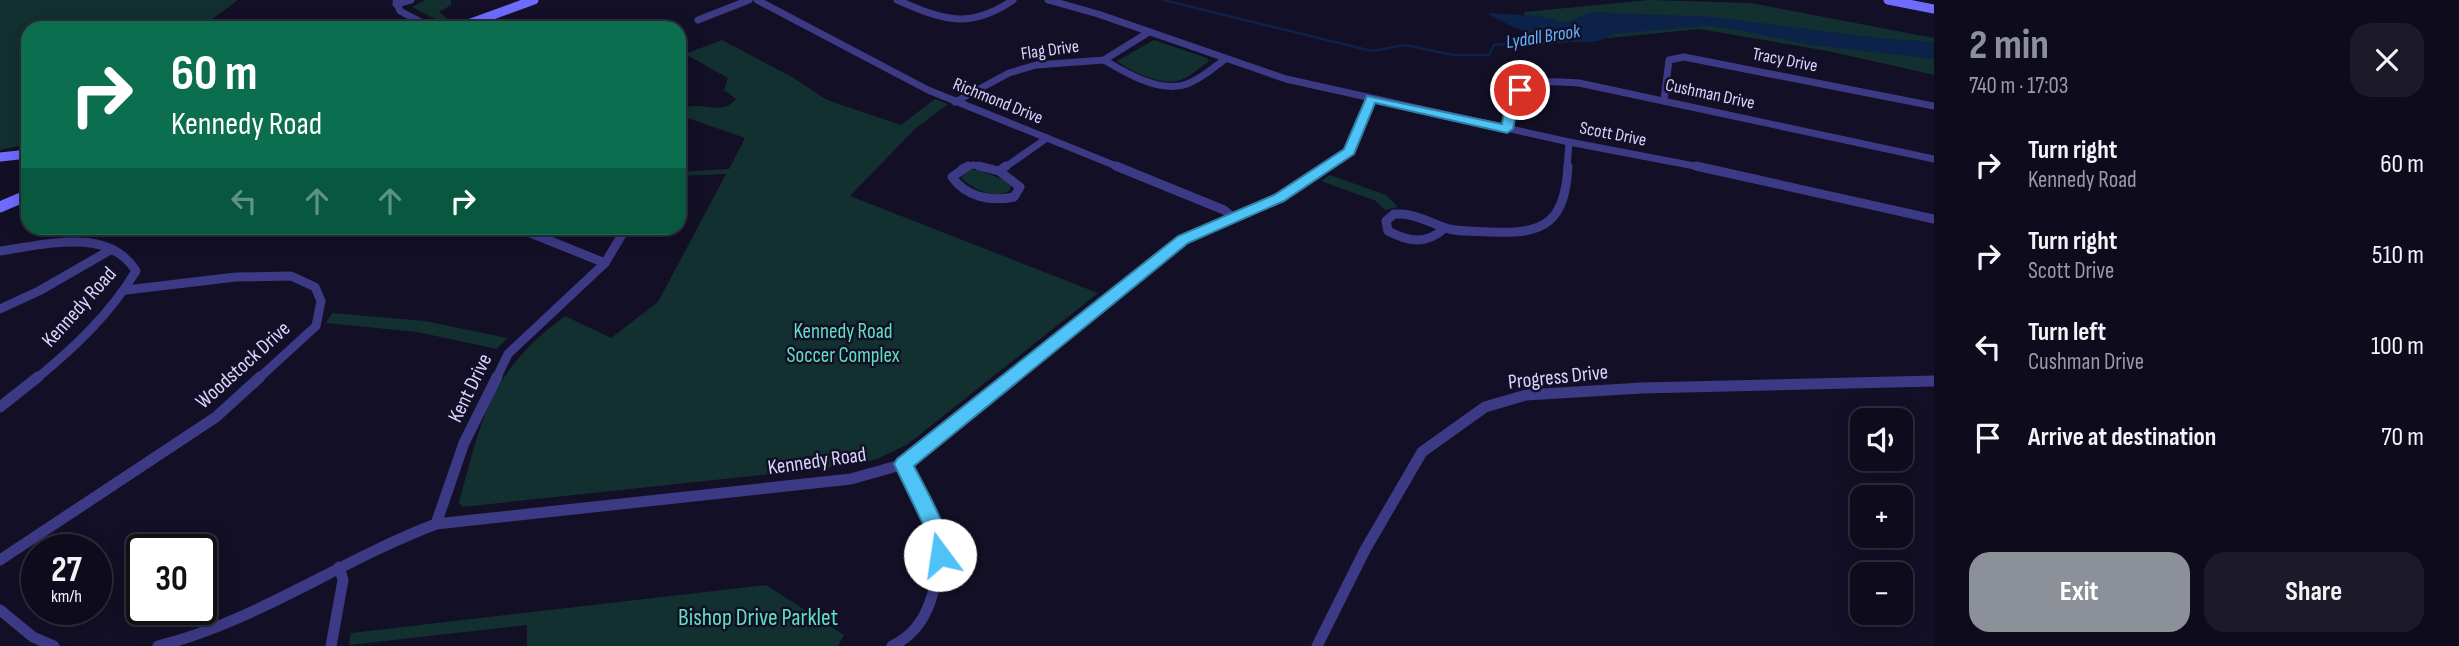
<!DOCTYPE html>
<meta charset="utf-8">
<style>
:root{--surface:#0e0b1c;--page:#1c1929;--text:#f1f3f6;--muted:#9b9ba3;--line:#2e2b3b;--accent:#8c9099}
body{margin:0;font-family:"Sofia Sans Condensed",sans-serif;background:var(--page);color:var(--text);height:100vh;display:flex;flex-direction:column;font-size:26px;white-space:nowrap}
*{box-sizing:border-box;margin:0}
p{font-size:23px;color:var(--muted)}
.icon{flex:none;width:38px;height:38px;fill:none;stroke:currentColor;stroke-width:2;stroke-linecap:round;stroke-linejoin:round}
.map{position:relative;flex:1;overflow:hidden}
.details{display:flex;flex-direction:column;background:var(--surface);width:525px}
.details>*{flex:none}
.top-card{position:absolute;left:21px;top:21px;width:665px;height:214px;border-radius:21px;box-shadow:0 4px 18px #0003,0 0 0 2px var(--line);background:#0b6e4f;color:#fff;overflow:hidden}
.buttons{position:absolute;left:1850px;top:408px;display:grid;gap:14px}
.buttons a{display:grid;place-items:center;width:63px;height:63px;border-radius:14px;background:var(--surface);box-shadow:0 4px 18px #0003,0 0 0 2px var(--line);font-size:35px}
.speed{position:absolute;left:21px;top:534px;display:flex;gap:14px;font-size:35px;font-weight:700;text-align:center}
.speed>*{display:grid;place-content:center;width:91px;height:91px;border-radius:50%;background:var(--surface);box-shadow:0 4px 18px #0003,0 0 0 2px var(--line);line-height:1}
.speed small{font-size:18px;font-weight:400}
.speed .limit{border:4px solid #111;border-radius:10px;background:#fff;color:#111}
.pin{position:absolute;display:grid;place-items:center;width:60px;height:60px;color:#fff;margin:-30px;border:4px solid #fff;border-radius:50%;box-shadow:0 2px 7px #0007}
.me{position:absolute;width:77px;margin:-38px;rotate:346deg;stroke-linejoin:round;filter:drop-shadow(0 0 5px #0008)}
.turn{display:flex;align-items:center;gap:24px;height:147px;padding:0 35px;font-size:32px}
.turn .icon{width:91px;height:91px;stroke-width:2.5}
.turn b{display:block;font-size:49px;line-height:60px}
.lanes{display:flex;align-items:center;height:66px;padding:0 35px;background:#0003;justify-content:center;gap:35px;direction:ltr}
.lanes .off{opacity:.35}
.round{display:grid;place-items:center;flex:none;width:74px;height:74px;border-radius:21px;background:var(--page)}
.headline{display:flex;align-items:center;justify-content:space-between;height:119px;padding:0 35px}
h1{font-size:42px;font-weight:700;line-height:52px;color:var(--accent)}
.button{display:flex;gap:14px;margin-top:auto;padding:14px 35px}
.button a{flex:1;height:80px;border-radius:21px;background:var(--accent);color:#fff;font-size:28px;font-weight:700;line-height:80px;text-align:center}
.button a+a{background:var(--page);color:var(--text)}
ul{padding:0;list-style:none}
li{display:flex;align-items:center;gap:21px;height:91px;padding:0 35px}
li div{flex:1}
li b{display:block;font-size:26px}
li em{font-style:normal}
main{display:flex;flex:1;min-height:0}
.map>svg:first-child{display:block}
.green{fill:#12302f}
.water{fill:#0c2248}
.lines{fill:none;stroke-linecap:round;stroke-linejoin:round}
.stream{stroke:#0c2248;stroke-width:2.5}
.street-far2{stroke:#3d3a85;stroke-width:7}
.street-far1{stroke:#3d3a85;stroke-width:9}
.street{stroke:#3d3a85;stroke-width:11}
.secondary-far1{stroke:#6f6bff;stroke-width:9}
.secondary{stroke:#6f6bff;stroke-width:11}
.route{fill:#4fc3f7;stroke:#337fa1;stroke-width:2}
.labels{text-anchor:middle;dominant-baseline:central;stroke-width:5;stroke-linejoin:round;paint-order:stroke}
.far-street-label{font-size:18px;fill:#d9d4ff;stroke:#130f26}
.far-water-label{font-size:19px;font-style:italic;fill:#62b6ff;stroke:#130f26}
.street-label{font-size:21px;fill:#d9d4ff;stroke:#130f26}
.park-label{font-size:21px;fill:#5fe0c0;stroke:#130f26}
.near-park-label{font-size:24px;fill:#5fe0c0;stroke:#130f26}
</style>
<main>
<div class="map">
<svg width="1934" height="646" viewBox="0 0 1934 646">
<rect width="100%" height="100%" fill="#130f26"/>
<g class="green">
<path d="M 0,0 L 238,0 L 200,28 L 28,28 L 28,144 L 0,150 Z"/>
<path d="M 425,0 L 451,0 L 451,5 L 439,12 L 448,19 L 437,20 L 412,7 Z"/>
<path d="M 1649,0 L 1751,3 L 1934,38 L 1934,75 L 1828,51 L 1699,29 L 1530,46 L 1524,12 Z"/>
<path d="M 722,40 L 792,77 L 827,100 L 901,125 L 935,99 L 948,104 L 915,129 L 850,196 L 1098,293 L 908,444 L 877,459 L 846,466 L 462,507 L 459,502 C 483,415 489,373 565,316 L 611,338 L 658,302 L 726,174 L 679,176 L 679,172 L 729,169 L 745,138 L 679,115 L 679,110 C 702,98 720,118 736,99 L 724,90 L 728,78 L 685,54 Z"/>
<path d="M 1154,40 L 1207,58 L 1209,61 C 1201,67 1191,76 1181,80 C 1164,87 1131,72 1117,61 Z"/>
<path d="M 968,170 L 979,170 L 1007,181 L 1011,185 L 1010,190 C 995,201 974,189 961,178 Z"/>
<path d="M 1330,175 L 1386,195 L 1398,207 L 1385,210 L 1376,201 L 1321,181 Z"/>
<path d="M 332,313 L 425,321 L 507,338 L 497,349 L 417,332 L 326,323 Z"/>
<path d="M 766,585 L 844,635 L 838,646 L 527,646 L 527,625 L 349,645 L 351,633 Z"/>
</g>
<path class="water" d="M 1590,12 L 1714,17 L 1879,38 L 1934,42 L 1934,59 L 1811,45 L 1727,28 L 1707,26 L 1612,34 C 1587,56 1511,30 1487,13 L 1541,16 L 1560,22 L 1571,21 Z"/>
<g class="lines">
<path class="stream" d="M 1163,0 L 1372,51 L 1405,45 L 1453,55 L 1489,55 L 1494,45 L 1539,41 L 1551,37"/>
<g class="street-far2">
<path d="M 396,0 L 400,11 L 432,28"/>
<path d="M 757,0 L 928,90 L 1121,168"/>
<path d="M 897,0 C 943,20 969,30 1013,0"/>
<path d="M 1048,0 L 1098,14 L 1286,79 L 1569,142 L 1705,168"/>
<path d="M 396,4 L 411,0"/>
<path d="M 698,20 L 749,0"/>
<path d="M 1104,60 C 1126,73 1161,94 1187,84 C 1201,79 1212,69 1224,60"/>
<path d="M 1664,100 L 1669,60 L 1684,57 L 1934,106"/>
<path d="M 955,102 L 1009,73 L 1036,65 L 1104,60 L 1149,32"/>
<path d="M 1507,129 C 1508,120 1509,110 1512,101 C 1521,76 1558,82 1579,83 L 1934,159"/>
<path d="M 962,168 L 974,165 L 987,168"/>
<path d="M 1004,168 L 1047,138"/>
<path d="M 1324,168 L 1349,151 L 1371,99"/>
<path d="M 1567,168 L 1569,142"/>
</g>
<g class="street-far1">
<path d="M 968,166 L 952,177 C 966,197 991,202 1014,197 L 1020,187 L 999,171"/>
<path d="M 979,166 L 999,171"/>
<path d="M 1116,166 L 1224,210 L 1234,218"/>
<path d="M 1696,166 L 1934,219"/>
<path d="M 999,171 L 1006,166"/>
<path d="M 518,228 L 605,263"/>
<path d="M 1445,228 C 1426,245 1409,242 1388,231 L 1386,221 L 1394,214 L 1402,214 C 1419,215 1432,224 1449,229 C 1462,232 1478,231 1492,232 C 1547,235 1565,220 1568,166"/>
<path d="M 0,251 C 44,245 108,226 136,271 C 110,314 75,347 36,379"/>
<path d="M 126,290 L 236,277 L 291,276 L 315,287 L 321,301 L 316,326 L 258,379"/>
<path d="M 0,309 L 39,291 L 112,249"/>
<path d="M 496,379 L 508,354 L 605,263 L 626,228"/>
<path d="M 1009,379 L 1183,239 L 1279,198 L 1327,166"/>
</g>
<g class="street">
<path d="M 0,407 L 38,377"/>
<path d="M 436,524 L 464,443 L 497,377"/>
<path d="M 0,560 L 216,417 L 260,377"/>
<path d="M 0,610 L 33,637 L 54,646"/>
<path d="M 158,646 C 257,621 341,560 436,524 L 851,479 L 904,464 L 1012,377"/>
<path d="M 331,646 L 343,580 L 339,567"/>
<path d="M 892,646 C 911,637 923,622 930,602 C 948,552 929,508 904,464"/>
<path d="M 1317,646 L 1365,550 L 1422,452 L 1485,407 L 1526,395 L 1642,388 L 1934,381"/>
</g>
<g class="secondary-far1">
<path d="M 1888,0 L 1934,9"/>
<path d="M 457,28 L 534,0"/>
<path d="M 0,157 L 28,154"/>
</g>
<path class="secondary" d="M 0,207 L 28,195"/>
</g>
<path class="route" d="M 1520,86 L 1526,90 L 1519,98 L 1513,129 L 1507,133 L 1375,103 L 1354,154 L 1284,201 L 1188,243 L 914,466 C 924,487 957,540 947,560 L 940,563 L 933,560 L 925,528 L 894,464 L 897,459 L 1178,236 L 1274,195 L 1344,149 L 1367,96 L 1502,124 L 1507,97 Z"/>
<g class="labels">
<g class="far-street-label">
<text transform="translate(1050 50) rotate(-8)">Flag Drive</text>
<text transform="translate(1785 60) rotate(11)">Tracy Drive</text>
<text transform="translate(1710 94) rotate(12)">Cushman Drive</text>
<text transform="translate(998 101) rotate(22)">Richmond Drive</text>
<text transform="translate(1613 134) rotate(11)">Scott Drive</text>
</g>
<g class="far-water-label">
<text transform="translate(1543 37) rotate(-9)">Lydall Brook</text>
</g>
<g class="street-label">
<text transform="translate(79 307) rotate(-48)">Kennedy Road</text>
<text transform="translate(243 365) rotate(-42)">Woodstock Drive</text>
<text transform="translate(1558 377) rotate(-6)">Progress Drive</text>
<text transform="translate(470 388) rotate(-64)">Kent Drive</text>
<text transform="translate(817 461) rotate(-8)">Kennedy Road</text>
</g>
<g class="park-label">
<text x="843" y="331">Kennedy Road<tspan x="843" dy="24">Soccer Complex</tspan></text>
</g>
<g class="near-park-label">
<text x="758" y="617">Bishop Drive Parklet</text>
</g>
</g>
</svg>
<div class="buttons">
<a><svg class="icon" aria-label="sound" viewBox="0 0 24 24"><path d="M4 9h4l5-4v14l-5-4H4zM17 9q2 3 0 6"/></svg></a>
<a>+</a>
<a>−</a>
</div>
<div class="speed"><div>27<small>km/h</small></div><div class="limit">30</div></div>
<div class="pin" style="left:1520px;top:90px;background:#d93025"><svg class="icon" aria-label="arrive" viewBox="0 0 24 24"><path d="M6 21V4h12l-3 4 3 4H6"/></svg></div>
<svg class="me" style="left:940px;top:555px" viewBox="-20 -20 40 40"><circle r="19" fill="#fff"/><path d="M0-13L10 11 0 6-10 11z" fill="#4fc3f7"/></svg>
<div class="top-card">
<div class="turn"><svg class="icon" aria-label="right" viewBox="0 0 24 24"><path d="M7 20v-9h11M14 6l5 5-5 5"/></svg><div><b>60 m</b>Kennedy Road</div></div>
<div class="lanes"><svg class="icon off" aria-label="left" viewBox="0 0 24 24"><path d="M17 20v-9H6M10 6l-5 5 5 5"/></svg><svg class="icon off" aria-label="ahead" viewBox="0 0 24 24"><path d="M12 20V5M6 11l6-6 6 6"/></svg><svg class="icon off" aria-label="ahead" viewBox="0 0 24 24"><path d="M12 20V5M6 11l6-6 6 6"/></svg><svg class="icon" aria-label="right" viewBox="0 0 24 24"><path d="M7 20v-9h11M14 6l5 5-5 5"/></svg></div>
</div>
</div>
<section class="details">
<div class="headline"><div><h1>2 min</h1><p>740 m · 17:03</p></div><a class="round"><svg class="icon" aria-label="close" viewBox="0 0 24 24"><path d="M6 6l12 12M18 6L6 18"/></svg></a></div>
<ul>
<li><svg class="icon" aria-label="right" viewBox="0 0 24 24"><path d="M7 20v-9h11M14 6l5 5-5 5"/></svg><div><b>Turn right</b><p>Kennedy Road</p></div><em>60 m</em></li>
<li><svg class="icon" aria-label="right" viewBox="0 0 24 24"><path d="M7 20v-9h11M14 6l5 5-5 5"/></svg><div><b>Turn right</b><p>Scott Drive</p></div><em>510 m</em></li>
<li><svg class="icon" aria-label="left" viewBox="0 0 24 24"><path d="M17 20v-9H6M10 6l-5 5 5 5"/></svg><div><b>Turn left</b><p>Cushman Drive</p></div><em>100 m</em></li>
<li><svg class="icon" aria-label="arrive" viewBox="0 0 24 24"><path d="M6 21V4h12l-3 4 3 4H6"/></svg><div><b>Arrive at destination</b></div><em>70 m</em></li>
</ul>
<div class="button"><a>Exit</a><a>Share</a></div>
</section>
</main>
